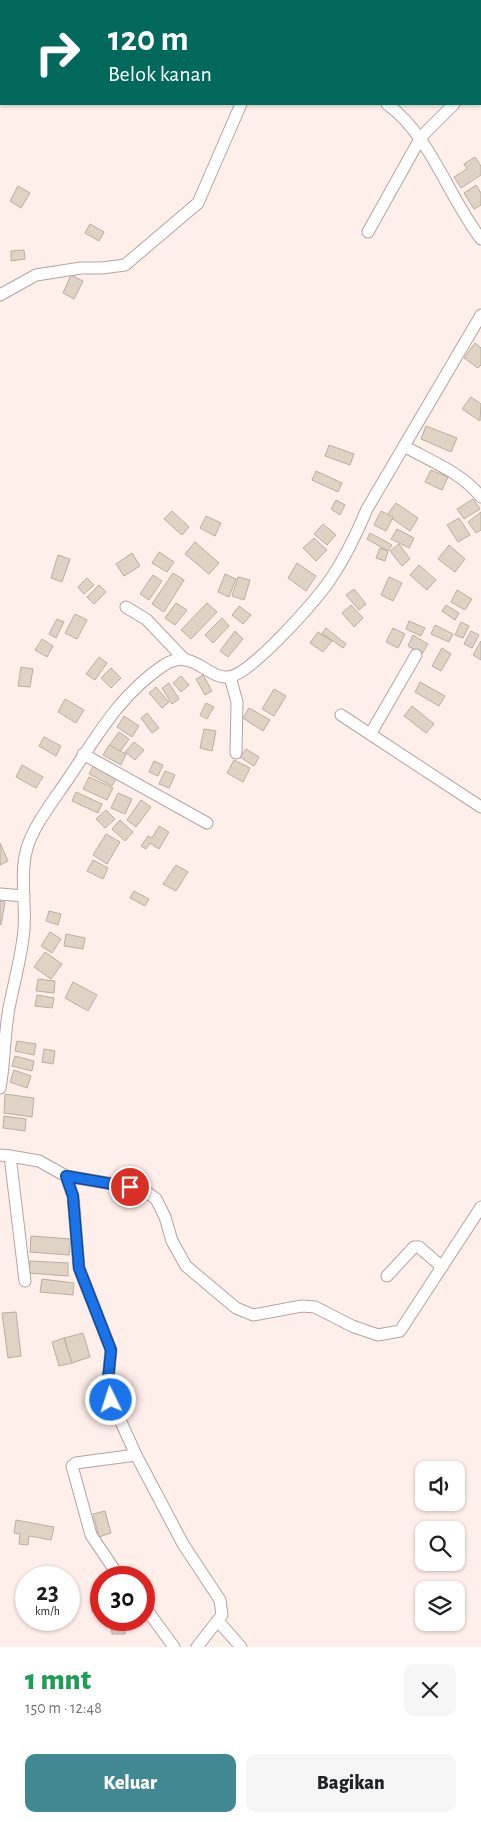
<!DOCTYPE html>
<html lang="id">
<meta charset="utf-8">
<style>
:root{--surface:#fff;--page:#f6f6f6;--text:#202124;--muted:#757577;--accent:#418892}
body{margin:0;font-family:"Alegreya Sans",sans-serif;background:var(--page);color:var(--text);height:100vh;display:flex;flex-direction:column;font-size:19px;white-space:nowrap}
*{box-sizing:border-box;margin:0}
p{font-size:16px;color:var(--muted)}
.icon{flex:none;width:28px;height:28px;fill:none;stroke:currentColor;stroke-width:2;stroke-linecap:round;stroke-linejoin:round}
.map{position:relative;height:1647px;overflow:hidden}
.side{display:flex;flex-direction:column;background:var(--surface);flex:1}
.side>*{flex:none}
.top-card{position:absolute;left:0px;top:0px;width:481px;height:105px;box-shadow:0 1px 4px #0004;background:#00695c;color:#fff;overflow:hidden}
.controls{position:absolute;left:415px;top:1461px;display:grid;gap:10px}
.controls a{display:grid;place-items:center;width:50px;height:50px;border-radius:10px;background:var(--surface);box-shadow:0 1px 4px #0004;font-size:25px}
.speed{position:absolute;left:15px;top:1566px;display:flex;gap:10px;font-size:25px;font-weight:700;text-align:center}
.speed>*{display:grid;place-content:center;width:65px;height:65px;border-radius:50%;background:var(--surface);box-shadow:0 1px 4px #0004;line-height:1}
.speed small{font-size:12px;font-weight:400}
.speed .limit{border:8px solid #d22;background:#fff;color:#111}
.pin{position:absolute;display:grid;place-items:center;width:42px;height:42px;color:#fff;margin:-21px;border:2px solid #fff;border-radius:50%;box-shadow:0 1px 5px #0007}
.me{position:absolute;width:55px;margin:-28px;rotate:356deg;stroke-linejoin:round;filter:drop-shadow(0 0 4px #0008)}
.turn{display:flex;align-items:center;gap:18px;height:105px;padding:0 25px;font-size:22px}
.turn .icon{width:65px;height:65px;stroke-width:2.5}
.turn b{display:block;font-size:35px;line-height:42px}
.round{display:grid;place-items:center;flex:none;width:52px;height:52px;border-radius:10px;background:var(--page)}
.headline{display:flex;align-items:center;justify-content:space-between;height:85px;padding:0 25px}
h1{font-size:30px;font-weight:800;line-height:38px;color:#1e9e55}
.button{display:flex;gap:10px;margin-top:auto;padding:10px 25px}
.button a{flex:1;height:58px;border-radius:10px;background:var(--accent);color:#fff;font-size:20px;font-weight:800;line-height:58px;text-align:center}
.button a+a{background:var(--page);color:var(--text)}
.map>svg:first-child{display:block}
.building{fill:#dfd3c5;stroke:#baaea1}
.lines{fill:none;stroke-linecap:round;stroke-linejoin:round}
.street-casing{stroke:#b6a39e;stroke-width:13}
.street{stroke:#fff;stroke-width:11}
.route-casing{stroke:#114b97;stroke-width:12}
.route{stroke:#1a73e8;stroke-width:9}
</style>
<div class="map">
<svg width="481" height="1647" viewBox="0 0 481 1647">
<rect width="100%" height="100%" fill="#ffefea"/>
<g class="building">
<path d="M 475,157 L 481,166 L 481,175 L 461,188 L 454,177 L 467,169 L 464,164 Z"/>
<path d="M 476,185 L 481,193 L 481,205 L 474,209 L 464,193 Z"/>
<path d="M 18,186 L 30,193 L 21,208 L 10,201 Z"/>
<path d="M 90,224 L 104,232 L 99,241 L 85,233 Z"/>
<path d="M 24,250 L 25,259 L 11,261 L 11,251 Z"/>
<path d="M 71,275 L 83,281 L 74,299 L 63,293 Z"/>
<path d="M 475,343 L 481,348 L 481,365 L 478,368 L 464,358 Z"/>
<path d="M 471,397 L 481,404 L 480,421 L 462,409 Z"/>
<path d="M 426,426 L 457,438 L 451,452 L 421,439 Z"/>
<path d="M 329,445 L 354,454 L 350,465 L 325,456 Z"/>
<path d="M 431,470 L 448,477 L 442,490 L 425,482 Z"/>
<path d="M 316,471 L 342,483 L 338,492 L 312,480 Z"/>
<path d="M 473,499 L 480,509 L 464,519 L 457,509 Z"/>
<path d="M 336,500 L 345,505 L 340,515 L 331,509 Z"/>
<path d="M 396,503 L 418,518 L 410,531 L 387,515 Z"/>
<path d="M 172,511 L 189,527 L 182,535 L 164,519 Z"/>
<path d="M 381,511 L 393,517 L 386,531 L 374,525 Z"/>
<path d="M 481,512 L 481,530 L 476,533 L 468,522 Z"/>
<path d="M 206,516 L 221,523 L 215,536 L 200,528 Z"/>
<path d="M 459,518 L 470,535 L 458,542 L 447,525 Z"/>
<path d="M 323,524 L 336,535 L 327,545 L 314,534 Z"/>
<path d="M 397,529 L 414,538 L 409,548 L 391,539 Z"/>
<path d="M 370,533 L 392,545 L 388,551 L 367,539 Z"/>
<path d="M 314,538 L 327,550 L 316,561 L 303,548 Z"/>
<path d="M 195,542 L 219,563 L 209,574 L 185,554 Z"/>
<path d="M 399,544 L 410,559 L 402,566 L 390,551 Z"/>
<path d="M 449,545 L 465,559 L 455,572 L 438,559 Z"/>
<path d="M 380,548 L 388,551 L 385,561 L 376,558 Z"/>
<path d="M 159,552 L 174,562 L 167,572 L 152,563 Z"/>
<path d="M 132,553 L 140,566 L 124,576 L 116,564 Z"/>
<path d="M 58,555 L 70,559 L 62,582 L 51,578 Z"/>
<path d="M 297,563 L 316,576 L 306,591 L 288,578 Z"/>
<path d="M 419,565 L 436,580 L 427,590 L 410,575 Z"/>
<path d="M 173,573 L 184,580 L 164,612 L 152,604 Z"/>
<path d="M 225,574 L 236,579 L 229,597 L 218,592 Z"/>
<path d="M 153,575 L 162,581 L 149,600 L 140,594 Z"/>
<path d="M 238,577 L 250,580 L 244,600 L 232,596 Z"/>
<path d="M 389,577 L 402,583 L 393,601 L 381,595 Z"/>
<path d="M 87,578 L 94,585 L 84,594 L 78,587 Z"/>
<path d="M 99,585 L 106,592 L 94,604 L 87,597 Z"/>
<path d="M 354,589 L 366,604 L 359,610 L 346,595 Z"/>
<path d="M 457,590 L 472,599 L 465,610 L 451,602 Z"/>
<path d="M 176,603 L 187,610 L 175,625 L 165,618 Z"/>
<path d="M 207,603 L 217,612 L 191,639 L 181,630 Z"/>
<path d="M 351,605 L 363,618 L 354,627 L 342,613 Z"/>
<path d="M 446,605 L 459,613 L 455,620 L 442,611 Z"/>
<path d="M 239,606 L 251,615 L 243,624 L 232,615 Z"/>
<path d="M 75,614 L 87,620 L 77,639 L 65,633 Z"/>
<path d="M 222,618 L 229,626 L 213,643 L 205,635 Z"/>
<path d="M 57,619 L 64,622 L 56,638 L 49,634 Z"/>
<path d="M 409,621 L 425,628 L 421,636 L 406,629 Z"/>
<path d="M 461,622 L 469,626 L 463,638 L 455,635 Z"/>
<path d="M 435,625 L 453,634 L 449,642 L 431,634 Z"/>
<path d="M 326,628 L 346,644 L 343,648 L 322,633 Z"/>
<path d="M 393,628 L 405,634 L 398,648 L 386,642 Z"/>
<path d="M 235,631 L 243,639 L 228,657 L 220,651 Z"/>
<path d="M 471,631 L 479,635 L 472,648 L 464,644 Z"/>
<path d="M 318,632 L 332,641 L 323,652 L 310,643 Z"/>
<path d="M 413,635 L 428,644 L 422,654 L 408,646 Z"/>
<path d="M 42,639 L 53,646 L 47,657 L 35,650 Z"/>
<path d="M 481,641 L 481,660 L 473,655 Z"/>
<path d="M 442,648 L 451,654 L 441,671 L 432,666 Z"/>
<path d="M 99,657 L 107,663 L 95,680 L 86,674 Z"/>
<path d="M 21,667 L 33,669 L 30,687 L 18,686 Z"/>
<path d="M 111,668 L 121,678 L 111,688 L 101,678 Z"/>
<path d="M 203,675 L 212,691 L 205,695 L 196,679 Z"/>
<path d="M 181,676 L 189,685 L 181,692 L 173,683 Z"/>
<path d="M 420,682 L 445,696 L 439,706 L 415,692 Z"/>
<path d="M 169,683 L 179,699 L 172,704 L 162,688 Z"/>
<path d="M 156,687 L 169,702 L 162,708 L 149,693 Z"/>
<path d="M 274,689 L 286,696 L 274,716 L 262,709 Z"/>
<path d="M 65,699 L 84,710 L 76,723 L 58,712 Z"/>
<path d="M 206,703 L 214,707 L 207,719 L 200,715 Z"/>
<path d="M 412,706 L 434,724 L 426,733 L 404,716 Z"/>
<path d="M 249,708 L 270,720 L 263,731 L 243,718 Z"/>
<path d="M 147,713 L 159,728 L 152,733 L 141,718 Z"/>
<path d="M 124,716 L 139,726 L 132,737 L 117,727 Z"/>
<path d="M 204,729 L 216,731 L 212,751 L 200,748 Z"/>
<path d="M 119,732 L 129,739 L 119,753 L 109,746 Z"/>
<path d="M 44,737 L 61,746 L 56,756 L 39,746 Z"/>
<path d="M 134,742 L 144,750 L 135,760 L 125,752 Z"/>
<path d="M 109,745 L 126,754 L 121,765 L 103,755 Z"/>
<path d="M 246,749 L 259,757 L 254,766 L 240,757 Z"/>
<path d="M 234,760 L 250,768 L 243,782 L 227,773 Z"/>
<path d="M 154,761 L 163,765 L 158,776 L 149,772 Z"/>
<path d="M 95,763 L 118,775 L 112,786 L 89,774 Z"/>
<path d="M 22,765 L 43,777 L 36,788 L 16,777 Z"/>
<path d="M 165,771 L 175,775 L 169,788 L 159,784 Z"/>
<path d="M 89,777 L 113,788 L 107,800 L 83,789 Z"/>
<path d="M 76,792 L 102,804 L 98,813 L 72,801 Z"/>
<path d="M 118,793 L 132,799 L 125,814 L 111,808 Z"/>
<path d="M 141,800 L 151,807 L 136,827 L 127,820 Z"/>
<path d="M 106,810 L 115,819 L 105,828 L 96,819 Z"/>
<path d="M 120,820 L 133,832 L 125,841 L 112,829 Z"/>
<path d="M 159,826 L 169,832 L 159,849 L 150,843 L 146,849 L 141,846 L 148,836 L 152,838 Z"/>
<path d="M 106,834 L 120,842 L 107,864 L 93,855 Z"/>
<path d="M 0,843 L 8,861 L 0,865 Z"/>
<path d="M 93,860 L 108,868 L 103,879 L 87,871 Z"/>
<path d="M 176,865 L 188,872 L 176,891 L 163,884 Z"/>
<path d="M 134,891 L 149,899 L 145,906 L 130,898 Z"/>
<path d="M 0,901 L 5,902 L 1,925 L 0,924 Z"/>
<path d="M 49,911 L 61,914 L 58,925 L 46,921 Z"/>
<path d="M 50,932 L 61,939 L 52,953 L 41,946 Z"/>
<path d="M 66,934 L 85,938 L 83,949 L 64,946 Z"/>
<path d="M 45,952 L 62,964 L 51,979 L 34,967 Z"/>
<path d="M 38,979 L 55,981 L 54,993 L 36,991 Z"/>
<path d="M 73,982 L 97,995 L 88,1011 L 65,998 Z"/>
<path d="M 37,995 L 54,998 L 52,1008 L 35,1006 Z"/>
<path d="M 17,1041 L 36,1044 L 34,1055 L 15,1051 Z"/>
<path d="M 44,1049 L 55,1051 L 53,1064 L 42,1062 Z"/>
<path d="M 15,1056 L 34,1061 L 32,1071 L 12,1066 Z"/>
<path d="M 14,1070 L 31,1076 L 27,1088 L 10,1082 Z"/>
<path d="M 5,1094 L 34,1098 L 32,1117 L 4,1113 Z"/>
<path d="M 4,1116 L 26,1119 L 25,1131 L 3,1128 Z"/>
<path d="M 31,1236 L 71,1239 L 69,1255 L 30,1252 Z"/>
<path d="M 30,1261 L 68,1263 L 68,1276 L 29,1273 Z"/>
<path d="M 42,1279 L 74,1283 L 73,1295 L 40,1292 Z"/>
<path d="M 16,1312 L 21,1356 L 8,1358 L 2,1313 Z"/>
<path d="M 83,1333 L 90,1357 L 72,1363 L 64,1338 Z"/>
<path d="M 64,1338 L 72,1363 L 59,1366 L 52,1342 Z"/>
<path d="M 105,1511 L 111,1533 L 99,1537 L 93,1514 Z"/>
<path d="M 16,1520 L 54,1527 L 51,1540 L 29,1536 L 28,1545 L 19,1544 L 20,1534 L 14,1533 Z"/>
<path d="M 101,1598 L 101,1611 L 92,1612 L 91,1599 Z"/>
<path d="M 111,1620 L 125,1620 L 125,1634 L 112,1634 Z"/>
</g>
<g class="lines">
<defs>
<g id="street">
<path d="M 40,0 L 47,1"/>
<path d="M 480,80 L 481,79"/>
<path d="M 387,104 C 430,135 448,196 481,239"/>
<path d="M 368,232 L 421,137 L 454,104"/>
<path d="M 0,295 L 36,275 L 81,268 L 102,268 L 125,265 L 198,203 L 241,104"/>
<path d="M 404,446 C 432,462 461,472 481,497"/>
<path d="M 126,607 L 147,620 L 185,660"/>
<path d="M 230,677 L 237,702 L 236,753"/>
<path d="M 341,715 L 481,807"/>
<path d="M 371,733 L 416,655"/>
<path d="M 83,754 L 207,823"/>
<path d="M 0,894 L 24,896"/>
<path d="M 0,1088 C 5,1062 4,1035 9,1008 C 14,982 22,955 24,929 C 26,905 20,875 26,852 C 31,829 53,801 66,782 C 96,738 118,696 164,665 C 193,647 207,679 228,677 C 251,675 316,600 330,580 C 345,558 357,533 367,509 L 481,315"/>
<path d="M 0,1155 L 10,1156 L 25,1281"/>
<path d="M 10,1156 L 39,1161 L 66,1176 L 73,1196 L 79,1268 L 111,1350 L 108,1380 L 111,1400 L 136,1455 L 183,1544 L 220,1600 L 222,1615 L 197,1647"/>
<path d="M 66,1176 L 142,1189 L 156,1199 L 165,1217 L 172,1241 L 186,1266 L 236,1308 L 253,1315 L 302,1306 L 315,1307 L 352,1326 L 378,1335 L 400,1331 L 481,1207"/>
<path d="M 387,1276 L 414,1247 L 419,1247 L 442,1267"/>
<path d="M 120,1578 L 91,1535 L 72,1466 L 76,1463 L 136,1455"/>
<path d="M 144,1606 L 174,1647"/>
<path d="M 218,1621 L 241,1647"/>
</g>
</defs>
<use href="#street" class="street-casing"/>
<use href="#street" class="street"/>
</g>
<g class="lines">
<defs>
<path id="route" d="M 111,1400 L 108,1380 L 111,1350 L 79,1268 L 73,1196 L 66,1176 L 130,1187"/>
</defs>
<use href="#route" class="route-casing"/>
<use href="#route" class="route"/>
</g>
</svg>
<div class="controls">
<a><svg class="icon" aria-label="sound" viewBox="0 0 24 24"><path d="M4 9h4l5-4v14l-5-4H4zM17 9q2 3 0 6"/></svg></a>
<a><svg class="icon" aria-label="search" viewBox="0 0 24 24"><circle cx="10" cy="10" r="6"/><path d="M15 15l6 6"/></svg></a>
<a><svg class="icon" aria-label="layers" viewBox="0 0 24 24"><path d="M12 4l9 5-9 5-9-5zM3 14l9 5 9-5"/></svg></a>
</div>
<div class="speed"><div>23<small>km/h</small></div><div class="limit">30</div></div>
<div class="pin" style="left:130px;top:1187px;background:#d93025"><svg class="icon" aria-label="arrive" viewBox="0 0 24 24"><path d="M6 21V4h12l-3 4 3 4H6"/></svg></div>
<svg class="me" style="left:111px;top:1400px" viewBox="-20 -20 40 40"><circle r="17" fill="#1a73e8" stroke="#fff" stroke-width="3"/><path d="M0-11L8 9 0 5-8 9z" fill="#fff"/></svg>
<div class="top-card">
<div class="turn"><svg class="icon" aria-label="right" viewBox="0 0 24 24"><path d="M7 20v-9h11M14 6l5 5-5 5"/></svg><div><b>120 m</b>Belok kanan</div></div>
</div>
</div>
<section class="side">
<div class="headline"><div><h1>1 mnt</h1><p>150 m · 12:48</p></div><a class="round"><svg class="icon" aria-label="close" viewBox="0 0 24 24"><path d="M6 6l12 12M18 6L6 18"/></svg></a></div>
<div class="button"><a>Keluar</a><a>Bagikan</a></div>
</section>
